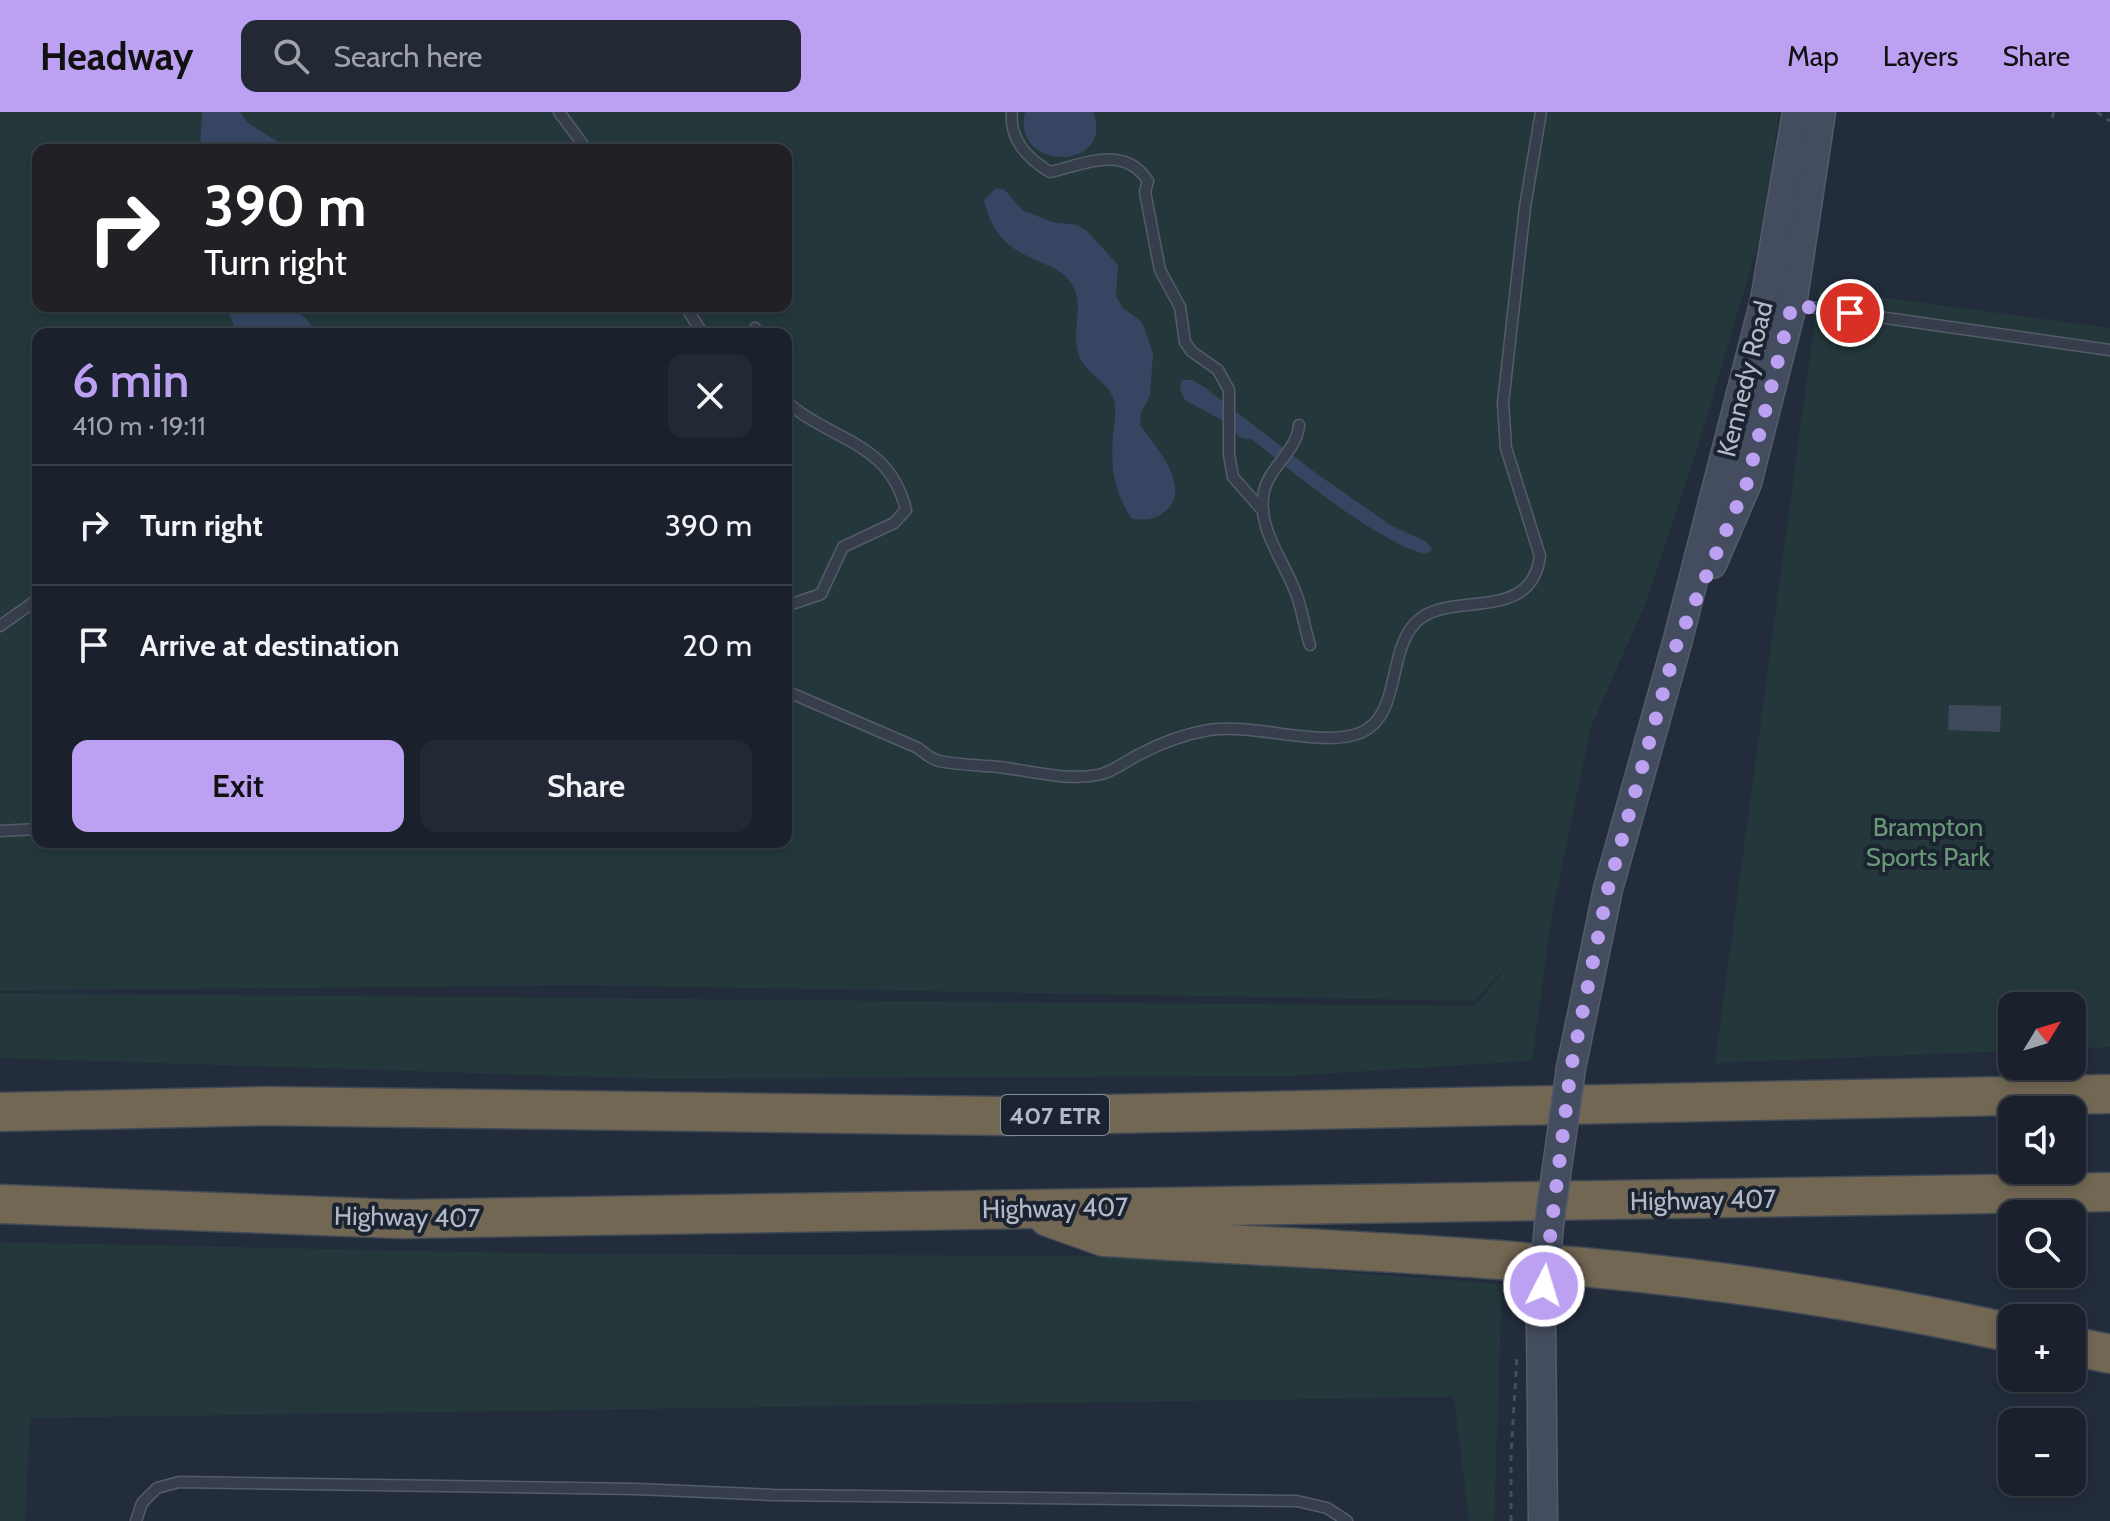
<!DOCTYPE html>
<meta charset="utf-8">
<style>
:root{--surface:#1a212c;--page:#232934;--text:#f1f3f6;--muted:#9fa3a9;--line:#383e48;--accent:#bca0f2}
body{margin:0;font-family:Cabin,sans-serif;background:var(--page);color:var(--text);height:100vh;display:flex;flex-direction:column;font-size:30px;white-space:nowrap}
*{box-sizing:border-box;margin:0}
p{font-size:26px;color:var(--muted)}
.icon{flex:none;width:44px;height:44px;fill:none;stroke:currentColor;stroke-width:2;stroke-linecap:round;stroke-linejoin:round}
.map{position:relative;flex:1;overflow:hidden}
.drawer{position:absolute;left:32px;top:216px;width:760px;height:520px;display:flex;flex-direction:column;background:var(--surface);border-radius:16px;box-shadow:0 4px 12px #0003,0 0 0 2px var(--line)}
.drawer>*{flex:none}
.guide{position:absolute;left:32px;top:32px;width:760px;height:168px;border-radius:16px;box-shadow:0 4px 12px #0003,0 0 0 2px var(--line);background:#202124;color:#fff;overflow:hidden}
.needle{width:52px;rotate:52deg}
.fabs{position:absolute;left:1998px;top:880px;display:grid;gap:16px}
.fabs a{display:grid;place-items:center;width:88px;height:88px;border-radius:16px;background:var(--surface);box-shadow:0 4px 12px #0003,0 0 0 2px var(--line);font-size:40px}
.pin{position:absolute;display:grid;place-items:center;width:68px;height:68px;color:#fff;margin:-34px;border:4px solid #fff;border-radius:50%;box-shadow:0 2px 8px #0007}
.me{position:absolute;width:88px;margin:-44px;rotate:5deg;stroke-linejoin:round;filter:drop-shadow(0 0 6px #0008)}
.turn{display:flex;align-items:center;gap:28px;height:168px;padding:0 40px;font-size:36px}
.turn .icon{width:104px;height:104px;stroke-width:2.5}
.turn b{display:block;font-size:56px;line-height:68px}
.round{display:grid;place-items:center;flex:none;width:84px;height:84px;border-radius:16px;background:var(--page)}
.summary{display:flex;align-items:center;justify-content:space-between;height:136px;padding:0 40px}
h1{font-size:48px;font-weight:600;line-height:60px;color:var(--accent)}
.button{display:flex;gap:16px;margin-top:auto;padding:16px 40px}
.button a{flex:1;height:92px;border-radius:16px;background:var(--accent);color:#111;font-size:32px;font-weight:600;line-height:92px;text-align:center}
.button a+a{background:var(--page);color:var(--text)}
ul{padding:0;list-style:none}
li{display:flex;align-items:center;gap:24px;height:120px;padding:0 40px;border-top:2px solid var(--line)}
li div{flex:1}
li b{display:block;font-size:30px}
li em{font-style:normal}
header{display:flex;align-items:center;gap:48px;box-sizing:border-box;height:112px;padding:0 40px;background:var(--accent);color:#111}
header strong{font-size:38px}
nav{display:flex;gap:44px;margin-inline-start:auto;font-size:28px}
.search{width:560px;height:72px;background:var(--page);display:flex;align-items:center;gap:20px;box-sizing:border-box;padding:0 28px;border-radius:16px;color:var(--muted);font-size:30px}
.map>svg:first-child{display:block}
.green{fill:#24383c;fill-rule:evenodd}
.water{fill:#364662}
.building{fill:#3e4a5b}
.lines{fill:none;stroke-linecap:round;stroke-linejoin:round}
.lane-casing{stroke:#545c69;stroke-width:13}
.secondary-casing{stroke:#545c69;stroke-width:31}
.highway-casing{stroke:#414956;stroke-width:41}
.path{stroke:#3f5457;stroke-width:3;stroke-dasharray:6 6;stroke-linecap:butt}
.lane{stroke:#363e4c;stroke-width:10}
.secondary{stroke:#444d5f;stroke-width:28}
.highway{stroke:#726753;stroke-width:38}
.secondary-bridge-casing{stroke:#545c69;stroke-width:31;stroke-linecap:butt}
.secondary-bridge{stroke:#444d5f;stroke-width:28}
.route{stroke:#bca0f2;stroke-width:14;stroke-dasharray:0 25.2}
.labels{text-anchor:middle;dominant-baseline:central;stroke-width:8;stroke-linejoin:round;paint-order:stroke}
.shield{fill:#1b2330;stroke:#858c9a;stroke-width:2}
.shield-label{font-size:24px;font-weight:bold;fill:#b2b9c7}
.street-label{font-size:26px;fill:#b2b9c7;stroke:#1b2330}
.park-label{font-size:26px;fill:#699876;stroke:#1b2330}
</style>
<header>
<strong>Headway</strong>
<div class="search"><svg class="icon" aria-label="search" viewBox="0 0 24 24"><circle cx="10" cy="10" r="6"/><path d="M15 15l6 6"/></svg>Search here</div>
<nav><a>Map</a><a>Layers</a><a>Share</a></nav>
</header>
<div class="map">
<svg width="2110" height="1409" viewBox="0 0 2110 1409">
<rect width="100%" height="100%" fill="#222c3b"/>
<g class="green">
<path d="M 0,0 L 1780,0 L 1759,129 L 1693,350 L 1647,488 L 1591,615 L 1552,802 L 1532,949 L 1289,964 L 657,967 L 0,946 L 0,881 L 1474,894 L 1522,837 L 1475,889 L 584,873 L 0,879 ZM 38,38 L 786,38 L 786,194 L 38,194 ZM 38,222 L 786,222 L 786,730 L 38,730 Z"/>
<path d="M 1819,177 L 2110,216 L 2110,935 L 2072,937 L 2072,894 L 2012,894 L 2012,939 L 1715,951 Z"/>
<path d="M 0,1130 L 563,1142 L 1134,1144 L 1502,1172 L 1494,1409 L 1469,1409 L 1454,1285 L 30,1306 L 25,1409 L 0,1409 Z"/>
</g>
<g class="water">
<path d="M 202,0 L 240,0 L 248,11 L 291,38 L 200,38 Z"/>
<path d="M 1025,0 L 1093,0 C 1116,59 1011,61 1025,0 Z"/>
<path d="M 996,76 L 1005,78 L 1022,98 L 1052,110 L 1077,113 L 1087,119 L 1118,153 L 1116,184 L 1123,196 L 1142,210 L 1153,241 L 1150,284 L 1141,301 L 1140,312 C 1154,334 1196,377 1163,401 C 1154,408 1143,408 1132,407 C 1115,381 1110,356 1113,325 C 1114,314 1117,300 1114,288 C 1109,270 1088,263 1080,246 C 1070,224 1083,200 1075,179 C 1062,140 999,159 984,88 Z"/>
<path d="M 225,194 L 294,194 L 320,222 L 238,222 Z"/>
<path d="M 1182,268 L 1192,268 L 1204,275 L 1317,362 L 1392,414 L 1425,429 L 1433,437 L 1426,442 C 1382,433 1290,359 1253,328 L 1239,325 L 1220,307 L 1185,288 L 1180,278 Z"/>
</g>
<path class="building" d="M 1949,593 L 2001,594 L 2000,620 L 1948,618 Z"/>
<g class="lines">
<defs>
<g id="lane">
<path d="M 559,0 L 587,38"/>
<path d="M 1012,0 C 1009,27 1028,47 1050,60 C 1085,52 1124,32 1148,69 L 1145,80 L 1160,158 L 1180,195 L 1185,230 L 1191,239 L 1218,258 L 1229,278 L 1229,343 L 1233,365 L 1263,399"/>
<path d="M 1795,193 L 2110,238"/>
<path d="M 685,194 L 703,222"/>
<path d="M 755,216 L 756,222"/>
<path d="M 786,289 C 831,330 889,328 906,398 L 894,411 L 843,435 L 821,482 L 786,494"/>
<path d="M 1299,313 C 1297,339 1270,354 1264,379 C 1256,415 1283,447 1295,479 C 1302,495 1304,515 1310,533"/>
<path d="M 0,514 L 38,487"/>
<path d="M 786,579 L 918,636 C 924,641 931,647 939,649 C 958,653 980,653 999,655 C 1033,659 1068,670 1102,662 C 1115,658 1128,648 1140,642 C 1161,631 1185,622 1209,618 C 1254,611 1322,636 1360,621 C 1404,603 1385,532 1421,506 C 1456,480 1532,510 1540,444 L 1506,336 L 1503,291 L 1525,95 L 1541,0"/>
<path d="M 0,719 L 38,717"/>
<path d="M 136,1409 L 142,1391 L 157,1376 L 179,1370 L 637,1377 L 773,1383 L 1297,1389 L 1327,1396 L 1347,1409"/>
</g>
<g id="secondary">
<path d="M 1712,452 L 1747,371 L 1792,193 L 1821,0"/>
<path d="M 1571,956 L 1608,777 L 1677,531 L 1765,188 L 1797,0"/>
<path d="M 1541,1205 L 1543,1409"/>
</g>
<g id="highway">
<path d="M 0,1000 L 264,994 L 1004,1004 L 2110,982"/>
<path d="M 0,1092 L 401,1107 L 2110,1080"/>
<path d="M 1048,1105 L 1104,1125 C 1263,1135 1423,1140 1582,1155 C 1726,1168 1870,1190 2012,1221"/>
<path d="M 2072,1234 L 2110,1242"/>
</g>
</defs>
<use href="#lane" class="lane-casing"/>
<use href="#secondary" class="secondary-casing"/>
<use href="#highway" class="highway-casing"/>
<g class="path">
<path d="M 2097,0 L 2110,9"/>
<path d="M 2052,6 L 2054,0"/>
<path d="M 1511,1409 L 1511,1342 L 1517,1245"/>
</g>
<use href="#lane" class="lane"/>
<use href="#secondary" class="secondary"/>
<use href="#highway" class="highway"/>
<defs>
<path id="secondary-bridge" d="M 1541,1205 L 1549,1113 L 1571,956"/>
</defs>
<use href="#secondary-bridge" class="secondary-bridge-casing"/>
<use href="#secondary-bridge" class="secondary-bridge"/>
</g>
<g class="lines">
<path class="route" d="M 1544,1174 L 1571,956 L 1608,777 L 1677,531 L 1747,371 L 1792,193 L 1850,201"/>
</g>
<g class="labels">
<rect class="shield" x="1001" y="983" width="108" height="40" rx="6"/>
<g class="shield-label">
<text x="1055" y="1003">407 ETR</text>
</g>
<g class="street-label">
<text transform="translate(1745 267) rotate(-76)">Kennedy Road</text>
<text transform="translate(1703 1088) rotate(-1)">Highway 407</text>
<text transform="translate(1055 1096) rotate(-1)">Highway 407</text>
<text transform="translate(407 1105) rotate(1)">Highway 407</text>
</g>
<g class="park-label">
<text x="1928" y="715">Brampton<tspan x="1928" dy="30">Sports Park</tspan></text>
</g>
</g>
</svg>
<div class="fabs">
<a><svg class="needle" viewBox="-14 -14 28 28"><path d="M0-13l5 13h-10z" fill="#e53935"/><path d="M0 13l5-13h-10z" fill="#9fa3a9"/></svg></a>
<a><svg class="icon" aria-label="sound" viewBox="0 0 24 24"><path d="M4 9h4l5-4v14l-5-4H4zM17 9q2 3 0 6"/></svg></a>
<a><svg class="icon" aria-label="search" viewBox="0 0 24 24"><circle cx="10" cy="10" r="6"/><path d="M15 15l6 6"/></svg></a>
<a>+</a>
<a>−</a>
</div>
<div class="pin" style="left:1850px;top:201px;background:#d93025"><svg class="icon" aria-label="arrive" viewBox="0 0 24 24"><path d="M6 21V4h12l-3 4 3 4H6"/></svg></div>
<svg class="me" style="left:1544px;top:1174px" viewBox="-20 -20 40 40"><circle r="17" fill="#bca0f2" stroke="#fff" stroke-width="3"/><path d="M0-11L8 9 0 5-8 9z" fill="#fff"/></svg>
<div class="guide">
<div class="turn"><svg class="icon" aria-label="right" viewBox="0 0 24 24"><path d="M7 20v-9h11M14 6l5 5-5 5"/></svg><div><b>390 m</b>Turn right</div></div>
</div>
<section class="drawer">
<div class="summary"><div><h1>6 min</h1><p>410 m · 19:11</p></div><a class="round"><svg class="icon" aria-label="close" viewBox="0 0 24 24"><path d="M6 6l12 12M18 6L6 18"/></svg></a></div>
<ul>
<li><svg class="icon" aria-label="right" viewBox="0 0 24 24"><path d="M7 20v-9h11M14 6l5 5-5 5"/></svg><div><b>Turn right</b></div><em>390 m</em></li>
<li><svg class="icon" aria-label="arrive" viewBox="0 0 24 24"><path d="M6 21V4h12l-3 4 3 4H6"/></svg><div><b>Arrive at destination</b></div><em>20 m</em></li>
</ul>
<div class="button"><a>Exit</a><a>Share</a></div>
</section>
</div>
